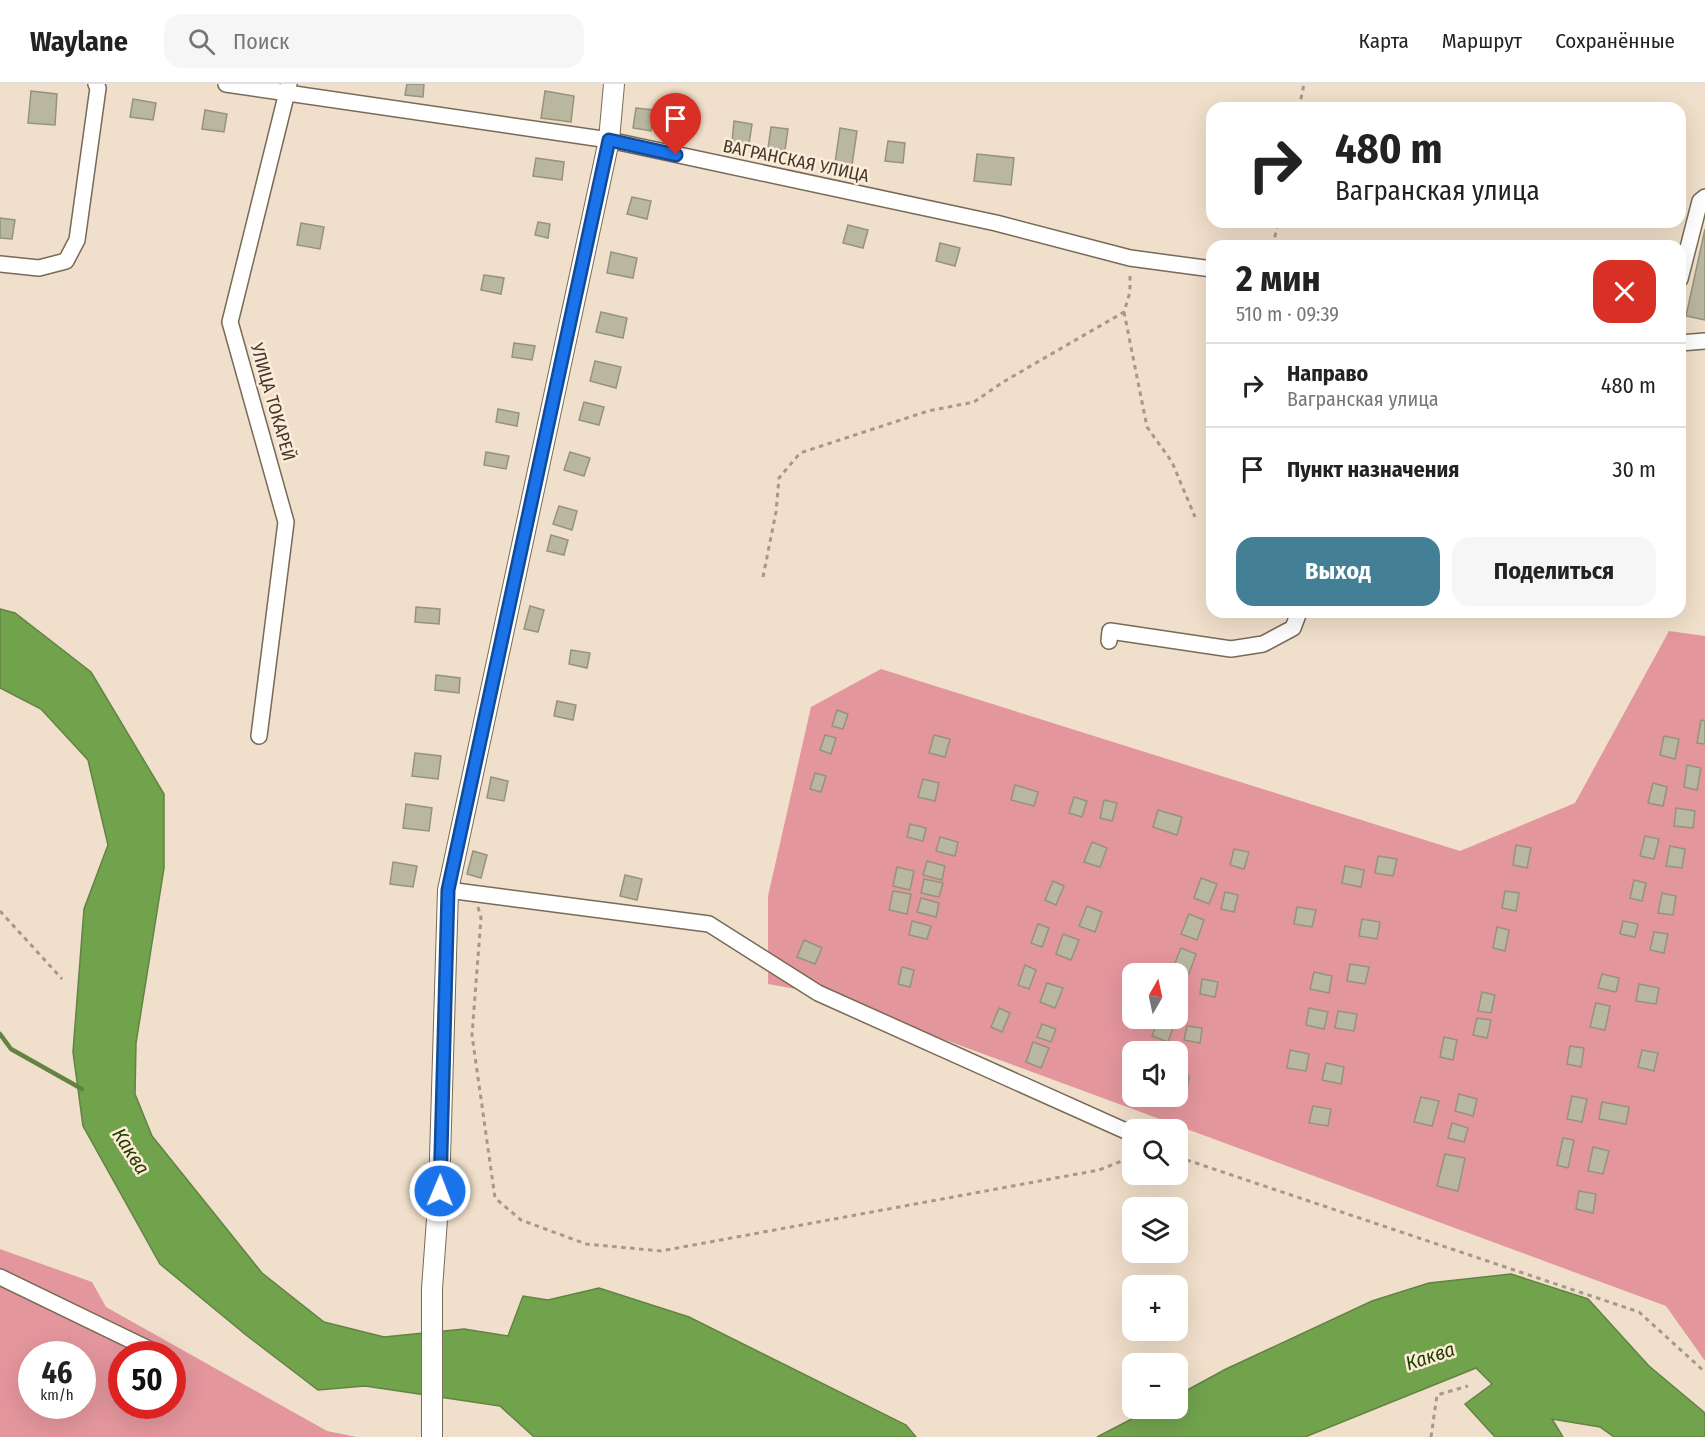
<!DOCTYPE html>
<html lang="ru">
<meta charset="utf-8">
<style>
:root{--surface:#fff;--page:#f6f6f6;--text:#222;--muted:#767676;--line:#e0e0e0;--accent:#438096}
body{margin:0;font-family:"Fira Sans Condensed",sans-serif;background:var(--page);color:var(--text);height:100vh;display:flex;flex-direction:column;font-size:22px;white-space:nowrap}
*{box-sizing:border-box;margin:0}
p{font-size:20px;color:var(--muted)}
.icon{flex:none;width:33px;height:33px;fill:none;stroke:currentColor;stroke-width:2;stroke-linecap:round;stroke-linejoin:round}
.map{position:relative;flex:1;overflow:hidden}
.panel{position:absolute;left:1206px;top:156px;width:480px;height:378px;display:flex;flex-direction:column;background:var(--surface);border-radius:18px;box-shadow:0 6px 24px #0002}
.panel>*{flex:none}
.top-card{position:absolute;left:1206px;top:18px;width:480px;height:126px;border-radius:18px;box-shadow:0 6px 24px #0002;background:#fff;color:var(--text);overflow:hidden}
.needle{width:39px;rotate:9deg}
.controls{position:absolute;left:1122px;top:879px;display:grid;gap:12px}
.controls a{display:grid;place-items:center;width:66px;height:66px;border-radius:12px;background:var(--surface);box-shadow:0 6px 24px #0002;font-size:30px}
.speed{position:absolute;left:18px;top:1257px;display:flex;gap:12px;font-size:30px;font-weight:700;text-align:center}
.speed>*{display:grid;place-content:center;width:78px;height:78px;border-radius:50%;background:var(--surface);box-shadow:0 6px 24px #0002;line-height:1}
.speed small{font-size:15px;font-weight:400}
.speed .limit{border:9px solid #d22;background:#fff;color:#111}
.pin{position:absolute;display:grid;place-items:center;width:51px;height:51px;color:#fff;margin:-62px -26px;border-radius:50% 50% 50% 0;rotate:-45deg;box-shadow:0 0 6px #0007}
.pin .icon{rotate:45deg}
.me{position:absolute;width:66px;margin:-33px;rotate:1deg;stroke-linejoin:round;filter:drop-shadow(0 0 4px #0008)}
.turn{display:flex;align-items:center;gap:21px;height:126px;padding:0 30px;font-size:27px}
.turn .icon{width:78px;height:78px;stroke-width:2.5}
.turn b{display:block;font-size:42px;line-height:51px}
.round{display:grid;place-items:center;flex:none;width:63px;height:63px;border-radius:18px;background:var(--page)}
.overview{display:flex;align-items:center;justify-content:space-between;height:102px;padding:0 30px}
h1{font-size:36px;font-weight:700;line-height:45px}
.button{display:flex;gap:12px;margin-top:auto;padding:12px 30px}
.button a{flex:1;height:69px;border-radius:18px;background:var(--accent);color:#fff;font-size:24px;font-weight:700;line-height:69px;text-align:center}
.button a+a{background:var(--page);color:var(--text)}
ul{padding:0;list-style:none}
li{display:flex;align-items:center;gap:18px;height:84px;padding:0 30px;border-top:2px solid var(--line)}
li div{flex:1}
li b{display:block;font-size:22px}
li em{font-style:normal}
header{display:flex;align-items:center;gap:36px;box-sizing:border-box;height:84px;padding:0 30px;background:var(--surface);border-bottom:2px solid var(--line)}
header strong{font-size:28px}
nav{display:flex;gap:33px;margin-inline-start:auto;font-size:21px}
.search{width:420px;height:54px;background:var(--page);display:flex;align-items:center;gap:15px;box-sizing:border-box;padding:0 21px;border-radius:18px;color:var(--muted);font-size:22px}
.map>svg:first-child{display:block}
.green{fill:#e4969d;fill-rule:evenodd}
.water{fill:#71a34d;stroke:#628344;stroke-width:1.5}
.lines{fill:none;stroke-linecap:round;stroke-linejoin:round}
.stream{stroke:#628344;stroke-width:4.5}
.building{fill:#b9b79f;stroke:#95937c;stroke-width:1.5}
.minor-casing{stroke:#786a57;stroke-width:18}
.major-casing{stroke:#786a57;stroke-width:22}
.path{stroke:#a59989;stroke-width:3;stroke-dasharray:4.5 4.5;stroke-linecap:butt}
.minor{stroke:#fff;stroke-width:15}
.major{stroke:#fff;stroke-width:20}
.route-casing{stroke:#114b97;stroke-width:15}
.route{stroke:#1a73e8;stroke-width:10}
.labels{text-anchor:middle;dominant-baseline:central;stroke-width:5;stroke-linejoin:round;paint-order:stroke}
.street-label{font-size:18px;fill:#3f3930;stroke:#fdecd7}
.water-label{font-size:20px;font-style:italic;fill:#1e3e00;stroke:#fdecd7}
</style>
<header>
<strong>Waylane</strong>
<div class="search"><svg class="icon" aria-label="search" viewBox="0 0 24 24"><circle cx="10" cy="10" r="6"/><path d="M15 15l6 6"/></svg>Поиск</div>
<nav><a>Карта</a><a>Маршрут</a><a>Сохранённые</a></nav>
</header>
<div class="map">
<svg width="1705" height="1353" viewBox="0 0 1705 1353">
<rect width="100%" height="100%" fill="#f0dfca"/>
<g class="green">
<path d="M 1669,547 L 1705,552 L 1705,1277 L 1666,1222 L 818,909 L 768,900 L 768,812 L 811,623 L 881,585 L 1460,767 L 1575,719 ZM 1132,890 L 1178,890 L 1178,934 L 1132,934 ZM 1132,968 L 1178,968 L 1178,1012 L 1132,1012 Z"/>
<path d="M 0,1165 L 92,1198 L 106,1223 L 327,1347 L 357,1353 L 0,1353 ZM 32,1270 L 82,1270 L 82,1322 L 32,1322 ZM 122,1270 L 172,1270 L 172,1322 L 122,1322 Z"/>
</g>
<g class="water">
<path d="M 0,525 L 15,529 L 91,588 L 164,710 L 164,784 L 136,959 L 135,1010 L 152,1052 L 262,1189 L 324,1238 L 384,1253 L 464,1245 L 508,1252 L 523,1212 L 548,1216 L 599,1204 L 689,1233 L 906,1341 L 916,1353 L 534,1353 L 500,1322 L 365,1302 L 318,1306 L 246,1251 L 160,1180 L 83,1042 L 73,968 L 84,825 L 108,761 L 88,676 L 41,625 L 0,604 Z"/>
<path d="M 1511,1190 L 1588,1215 L 1649,1282 L 1705,1329 L 1705,1353 L 1614,1353 L 1600,1343 L 1552,1335 L 1563,1353 L 1495,1353 L 1465,1320 L 1492,1300 L 1476,1284 L 1305,1353 L 1097,1353 L 1151,1325 L 1178,1324 L 1178,1311 L 1226,1285 L 1372,1217 L 1429,1199 Z"/>
</g>
<g class="lines">
<path class="stream" d="M 0,950 L 11,965 L 82,1005"/>
</g>
<g class="building">
<path d="M 407,0 L 424,0 L 423,13 L 405,11 Z"/>
<path d="M 31,7 L 57,10 L 55,41 L 28,39 Z"/>
<path d="M 545,7 L 574,12 L 571,38 L 541,34 Z"/>
<path d="M 133,15 L 156,19 L 153,36 L 130,33 Z"/>
<path d="M 636,24 L 653,26 L 651,47 L 633,44 Z"/>
<path d="M 205,26 L 227,30 L 224,48 L 202,45 Z"/>
<path d="M 734,37 L 752,40 L 749,60 L 732,58 Z"/>
<path d="M 771,43 L 788,45 L 785,66 L 768,64 Z"/>
<path d="M 840,44 L 857,47 L 852,81 L 835,79 Z"/>
<path d="M 888,57 L 905,59 L 903,79 L 885,77 Z"/>
<path d="M 977,70 L 1014,74 L 1011,101 L 974,97 Z"/>
<path d="M 536,74 L 564,78 L 562,96 L 533,92 Z"/>
<path d="M 632,113 L 651,117 L 647,135 L 627,130 Z"/>
<path d="M 0,134 L 15,136 L 12,155 L 0,154 Z"/>
<path d="M 538,138 L 550,140 L 548,154 L 535,151 Z"/>
<path d="M 301,139 L 324,143 L 320,165 L 297,161 Z"/>
<path d="M 848,141 L 868,146 L 863,164 L 843,159 Z"/>
<path d="M 1705,145 L 1705,236 L 1686,232 Z"/>
<path d="M 940,159 L 960,164 L 955,182 L 936,177 Z"/>
<path d="M 611,168 L 637,174 L 633,194 L 607,189 Z"/>
<path d="M 484,191 L 504,194 L 501,210 L 481,206 Z"/>
<path d="M 601,228 L 627,234 L 623,254 L 596,248 Z"/>
<path d="M 514,259 L 535,262 L 532,276 L 512,273 Z"/>
<path d="M 595,277 L 621,283 L 616,304 L 590,297 Z"/>
<path d="M 584,318 L 604,323 L 599,341 L 579,336 Z"/>
<path d="M 498,325 L 519,329 L 517,342 L 496,338 Z"/>
<path d="M 486,368 L 509,372 L 506,385 L 484,381 Z"/>
<path d="M 570,368 L 590,374 L 584,392 L 564,386 Z"/>
<path d="M 559,422 L 577,427 L 572,446 L 553,440 Z"/>
<path d="M 551,451 L 568,456 L 564,471 L 547,467 Z"/>
<path d="M 530,522 L 544,526 L 538,548 L 524,545 Z"/>
<path d="M 416,523 L 440,525 L 439,540 L 415,538 Z"/>
<path d="M 571,566 L 590,569 L 587,584 L 569,580 Z"/>
<path d="M 436,591 L 460,594 L 459,609 L 435,606 Z"/>
<path d="M 557,617 L 576,621 L 573,636 L 554,632 Z"/>
<path d="M 837,626 L 848,630 L 843,645 L 832,642 Z"/>
<path d="M 1701,636 L 1705,637 L 1705,660 L 1697,659 Z"/>
<path d="M 825,651 L 836,654 L 831,670 L 820,666 Z"/>
<path d="M 934,651 L 950,655 L 945,673 L 929,669 Z"/>
<path d="M 1664,652 L 1679,655 L 1675,675 L 1660,671 Z"/>
<path d="M 415,669 L 441,672 L 438,695 L 412,692 Z"/>
<path d="M 1687,681 L 1701,684 L 1697,706 L 1684,703 Z"/>
<path d="M 815,689 L 826,692 L 821,708 L 810,705 Z"/>
<path d="M 491,693 L 508,697 L 504,717 L 487,714 Z"/>
<path d="M 923,695 L 939,699 L 935,717 L 918,713 Z"/>
<path d="M 1653,699 L 1667,703 L 1663,722 L 1648,719 Z"/>
<path d="M 1015,701 L 1038,708 L 1034,722 L 1011,716 Z"/>
<path d="M 1074,713 L 1087,717 L 1082,733 L 1069,729 Z"/>
<path d="M 1104,716 L 1117,719 L 1112,737 L 1100,734 Z"/>
<path d="M 406,720 L 432,724 L 429,747 L 403,744 Z"/>
<path d="M 1676,724 L 1695,727 L 1693,744 L 1674,742 Z"/>
<path d="M 1158,726 L 1182,733 L 1177,751 L 1153,743 Z"/>
<path d="M 910,740 L 926,744 L 923,757 L 907,753 Z"/>
<path d="M 1645,752 L 1659,755 L 1654,775 L 1640,772 Z"/>
<path d="M 940,753 L 958,758 L 955,772 L 936,767 Z"/>
<path d="M 1092,758 L 1107,764 L 1100,783 L 1084,778 Z"/>
<path d="M 1516,761 L 1531,764 L 1527,784 L 1513,781 Z"/>
<path d="M 1670,762 L 1685,765 L 1682,784 L 1666,782 Z"/>
<path d="M 1234,765 L 1249,768 L 1244,785 L 1230,781 Z"/>
<path d="M 473,767 L 487,771 L 481,794 L 467,790 Z"/>
<path d="M 1378,772 L 1397,775 L 1393,792 L 1375,789 Z"/>
<path d="M 927,777 L 945,782 L 942,796 L 923,791 Z"/>
<path d="M 393,778 L 417,782 L 413,803 L 390,800 Z"/>
<path d="M 1345,782 L 1364,786 L 1361,803 L 1342,799 Z"/>
<path d="M 897,783 L 914,787 L 910,806 L 893,802 Z"/>
<path d="M 625,791 L 642,795 L 637,816 L 620,812 Z"/>
<path d="M 1201,794 L 1217,800 L 1209,820 L 1194,814 Z"/>
<path d="M 924,795 L 943,799 L 939,813 L 921,809 Z"/>
<path d="M 1634,796 L 1646,799 L 1642,817 L 1630,814 Z"/>
<path d="M 1053,797 L 1064,802 L 1056,821 L 1045,816 Z"/>
<path d="M 893,807 L 911,810 L 907,830 L 889,826 Z"/>
<path d="M 1505,807 L 1519,809 L 1516,827 L 1502,824 Z"/>
<path d="M 1225,808 L 1238,811 L 1234,828 L 1221,825 Z"/>
<path d="M 1662,809 L 1676,812 L 1673,831 L 1658,829 Z"/>
<path d="M 921,814 L 939,819 L 936,833 L 917,828 Z"/>
<path d="M 1087,822 L 1102,828 L 1095,848 L 1079,842 Z"/>
<path d="M 1297,823 L 1316,826 L 1312,843 L 1294,840 Z"/>
<path d="M 1189,830 L 1204,836 L 1197,856 L 1181,850 Z"/>
<path d="M 1362,835 L 1380,838 L 1377,855 L 1359,852 Z"/>
<path d="M 912,837 L 931,842 L 927,855 L 909,851 Z"/>
<path d="M 1623,837 L 1638,840 L 1635,853 L 1620,850 Z"/>
<path d="M 1038,840 L 1049,844 L 1042,863 L 1031,859 Z"/>
<path d="M 1497,843 L 1509,846 L 1505,867 L 1493,864 Z"/>
<path d="M 1654,848 L 1668,850 L 1664,869 L 1650,866 Z"/>
<path d="M 1063,850 L 1079,856 L 1071,876 L 1056,870 Z"/>
<path d="M 804,856 L 822,864 L 815,880 L 797,873 Z"/>
<path d="M 1181,864 L 1196,870 L 1189,890 L 1173,884 Z"/>
<path d="M 1350,880 L 1369,883 L 1365,900 L 1347,897 Z"/>
<path d="M 1025,881 L 1036,886 L 1029,905 L 1018,901 Z"/>
<path d="M 902,883 L 914,886 L 910,903 L 898,900 Z"/>
<path d="M 1314,888 L 1332,892 L 1329,909 L 1310,905 Z"/>
<path d="M 1602,890 L 1619,894 L 1616,908 L 1598,904 Z"/>
<path d="M 1202,895 L 1218,898 L 1215,913 L 1200,910 Z"/>
<path d="M 1178,896 L 1185,899 L 1178,918 Z"/>
<path d="M 1047,899 L 1063,904 L 1055,924 L 1040,918 Z"/>
<path d="M 1639,900 L 1659,904 L 1656,920 L 1636,917 Z"/>
<path d="M 1482,908 L 1495,911 L 1491,929 L 1478,927 Z"/>
<path d="M 1596,919 L 1610,922 L 1605,946 L 1590,943 Z"/>
<path d="M 999,924 L 1010,929 L 1002,948 L 991,943 Z"/>
<path d="M 1309,924 L 1328,928 L 1324,945 L 1306,941 Z"/>
<path d="M 1338,927 L 1357,930 L 1354,947 L 1335,944 Z"/>
<path d="M 1159,934 L 1175,938 L 1168,958 L 1152,952 Z"/>
<path d="M 1477,934 L 1491,936 L 1487,954 L 1473,951 Z"/>
<path d="M 1042,940 L 1056,945 L 1051,958 L 1037,953 Z"/>
<path d="M 1187,942 L 1202,944 L 1200,959 L 1184,956 Z"/>
<path d="M 1444,953 L 1457,956 L 1453,976 L 1440,973 Z"/>
<path d="M 1033,958 L 1049,964 L 1041,984 L 1026,978 Z"/>
<path d="M 1570,962 L 1584,964 L 1581,983 L 1567,980 Z"/>
<path d="M 1290,966 L 1309,970 L 1306,987 L 1287,984 Z"/>
<path d="M 1642,966 L 1658,969 L 1654,987 L 1638,983 Z"/>
<path d="M 1326,979 L 1344,983 L 1341,1000 L 1322,996 Z"/>
<path d="M 1178,990 L 1189,992 L 1187,1007 L 1178,1005 Z"/>
<path d="M 1459,1010 L 1477,1015 L 1473,1032 L 1455,1027 Z"/>
<path d="M 1572,1012 L 1587,1015 L 1582,1038 L 1567,1035 Z"/>
<path d="M 1421,1013 L 1439,1017 L 1432,1042 L 1414,1038 Z"/>
<path d="M 1602,1018 L 1629,1023 L 1626,1040 L 1599,1035 Z"/>
<path d="M 1313,1022 L 1331,1025 L 1328,1042 L 1309,1039 Z"/>
<path d="M 1132,1037 L 1145,1041 L 1143,1046 L 1128,1048 Z"/>
<path d="M 1452,1039 L 1468,1044 L 1464,1058 L 1448,1054 Z"/>
<path d="M 1563,1054 L 1574,1056 L 1568,1084 L 1557,1081 Z"/>
<path d="M 1593,1063 L 1609,1067 L 1603,1090 L 1588,1087 Z"/>
<path d="M 1445,1070 L 1465,1074 L 1458,1107 L 1437,1102 Z"/>
<path d="M 1579,1107 L 1596,1110 L 1593,1129 L 1576,1125 Z"/>
</g>
<g class="lines">
<defs>
<g id="minor">
<path d="M 226,0 L 609,56 L 996,139 L 1130,174 L 1212,185"/>
<path d="M 0,180 L 39,184 L 66,177 L 77,156 L 98,4 L 96,0"/>
<path d="M 1680,195 L 1700,117 L 1705,113"/>
<path d="M 1680,259 L 1705,257"/>
<path d="M 1109,557 L 1110,547 L 1231,565 L 1263,560 L 1293,544 L 1299,528"/>
<path d="M 259,652 L 286,438 L 230,238 L 289,0"/>
<path d="M 448,806 L 709,840 L 818,909 L 1128,1048"/>
<path d="M 0,1193 L 159,1270"/>
</g>
<path id="major" d="M 432,1353 L 432,1205 L 439,1107 L 448,806 L 609,56 L 614,0"/>
</defs>
<use href="#minor" class="minor-casing"/>
<use href="#major" class="major-casing"/>
<g class="path">
<path d="M 1299,24 L 1304,0"/>
<path d="M 1273,162 L 1278,138"/>
<path d="M 1124,228 L 1147,343 L 1172,378 L 1195,433"/>
<path d="M 763,493 L 776,428 L 779,394 L 800,369 L 928,327 L 974,318 L 1003,298 L 1124,228 L 1130,208 L 1130,188"/>
<path d="M 478,823 L 481,834 L 472,951 L 495,1114 L 521,1136 L 586,1160 L 661,1167 L 1099,1086 L 1132,1073"/>
<path d="M 0,827 L 62,895"/>
<path d="M 1178,1073 L 1639,1228 L 1705,1288"/>
<path d="M 1431,1353 L 1437,1311 L 1468,1302"/>
</g>
<use href="#minor" class="minor"/>
<use href="#major" class="major"/>
</g>
<g class="lines">
<defs>
<path id="route" d="M 440,1107 L 448,806 L 609,56 L 676,71"/>
</defs>
<use href="#route" class="route-casing"/>
<use href="#route" class="route"/>
</g>
<g class="labels">
<g class="street-label">
<text transform="translate(796 77) rotate(12)">ВАГРАНСКАЯ УЛИЦА</text>
<text transform="translate(273 318) rotate(74)">УЛИЦА ТОКАРЕЙ</text>
</g>
<g class="water-label">
<text transform="translate(131 1067) rotate(57)">Каква</text>
<text transform="translate(1430 1272) rotate(-18)">Каква</text>
</g>
</g>
</svg>
<div class="controls">
<a><svg class="needle" viewBox="-14 -14 28 28"><path d="M0-13l5 13h-10z" fill="#e53935"/><path d="M0 13l5-13h-10z" fill="#767676"/></svg></a>
<a><svg class="icon" aria-label="sound" viewBox="0 0 24 24"><path d="M4 9h4l5-4v14l-5-4H4zM17 9q2 3 0 6"/></svg></a>
<a><svg class="icon" aria-label="search" viewBox="0 0 24 24"><circle cx="10" cy="10" r="6"/><path d="M15 15l6 6"/></svg></a>
<a><svg class="icon" aria-label="layers" viewBox="0 0 24 24"><path d="M12 4l9 5-9 5-9-5zM3 14l9 5 9-5"/></svg></a>
<a>+</a>
<a>−</a>
</div>
<div class="speed"><div>46<small>km/h</small></div><div class="limit">50</div></div>
<div class="pin" style="left:676px;top:71px;background:#d93025"><svg class="icon" aria-label="arrive" viewBox="0 0 24 24"><path d="M6 21V4h12l-3 4 3 4H6"/></svg></div>
<svg class="me" style="left:440px;top:1107px" viewBox="-20 -20 40 40"><circle r="17" fill="#1a73e8" stroke="#fff" stroke-width="3"/><path d="M0-11L8 9 0 5-8 9z" fill="#fff"/></svg>
<div class="top-card">
<div class="turn"><svg class="icon" aria-label="right" viewBox="0 0 24 24"><path d="M7 20v-9h11M14 6l5 5-5 5"/></svg><div><b>480 m</b>Вагранская улица</div></div>
</div>
<section class="panel">
<div class="overview"><div><h1>2 мин</h1><p>510 m · 09:39</p></div><a class="round" style="background:#d93025;color:#fff"><svg class="icon" aria-label="close" viewBox="0 0 24 24"><path d="M6 6l12 12M18 6L6 18"/></svg></a></div>
<ul>
<li><svg class="icon" aria-label="right" viewBox="0 0 24 24"><path d="M7 20v-9h11M14 6l5 5-5 5"/></svg><div><b>Направо</b><p>Вагранская улица</p></div><em>480 m</em></li>
<li><svg class="icon" aria-label="arrive" viewBox="0 0 24 24"><path d="M6 21V4h12l-3 4 3 4H6"/></svg><div><b>Пункт назначения</b></div><em>30 m</em></li>
</ul>
<div class="button"><a>Выход</a><a>Поделиться</a></div>
</section>
</div>
